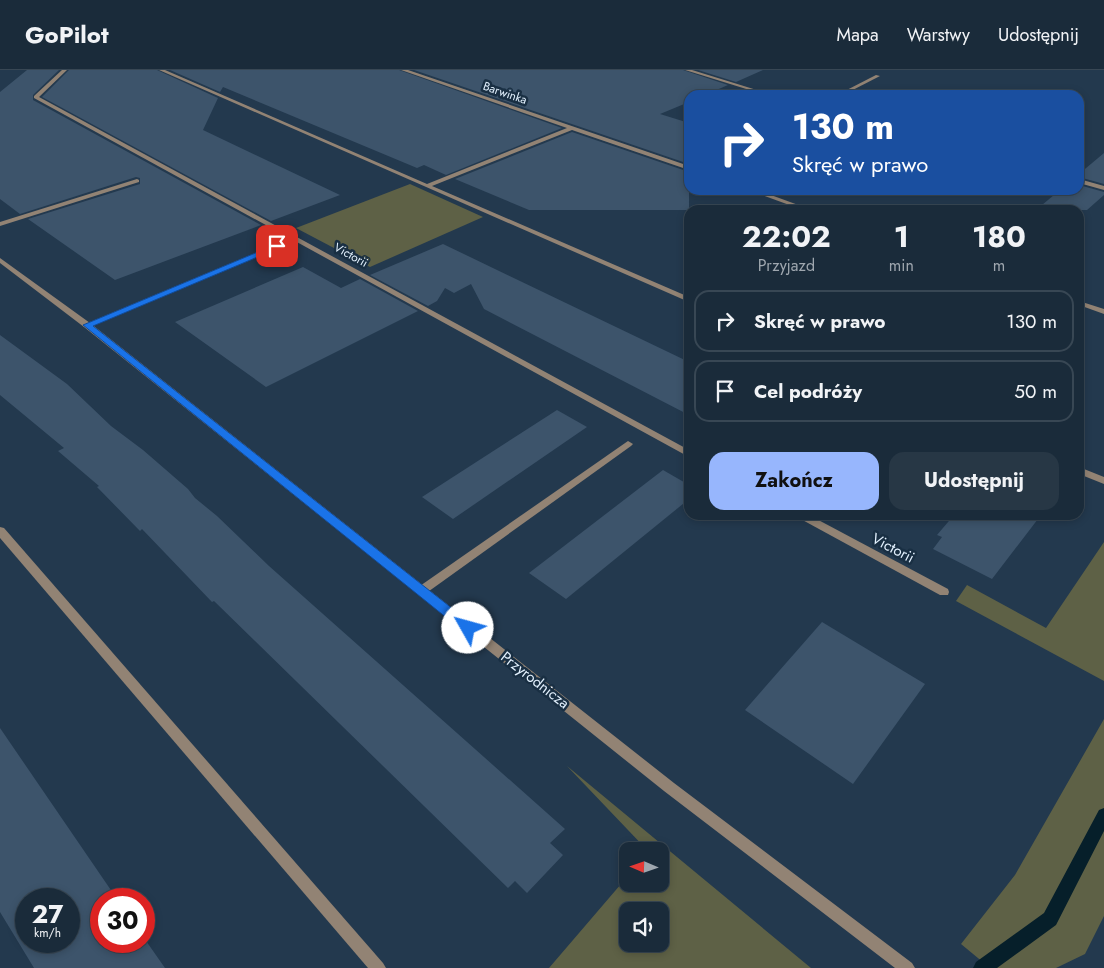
<!DOCTYPE html>
<html lang="pl">
<meta charset="utf-8">
<style>
:root{--surface:#1a2b3a;--page:#273745;--text:#f1f3f6;--muted:#9fa7af;--line:#384754;--accent:#97b6fd}
body{margin:0;font-family:Jost,sans-serif;background:var(--page);color:var(--text);height:100vh;display:flex;flex-direction:column;font-size:19px;white-space:nowrap}
*{box-sizing:border-box;margin:0}
p{font-size:16px;color:var(--muted)}
.icon{flex:none;width:28px;height:28px;fill:none;stroke:currentColor;stroke-width:2;stroke-linecap:round;stroke-linejoin:round}
.map{position:relative;flex:1;overflow:hidden}
.side{position:absolute;left:684px;top:135px;width:400px;height:315px;display:flex;flex-direction:column;background:var(--surface);border-radius:15px;box-shadow:0 2px 8px #0003,0 0 0 1px var(--line)}
.side>*{flex:none}
.top-card{position:absolute;left:684px;top:20px;width:400px;height:105px;border-radius:15px;box-shadow:0 2px 8px #0003,0 0 0 1px var(--line);background:#1a4fa0;color:#fff;overflow:hidden}
.needle{width:32px;rotate:272deg}
.controls{position:absolute;left:619px;top:772px;display:grid;gap:10px}
.controls a{display:grid;place-items:center;width:50px;height:50px;border-radius:10px;background:var(--surface);box-shadow:0 2px 8px #0003,0 0 0 1px var(--line);font-size:25px}
.speed{position:absolute;left:15px;top:818px;display:flex;gap:10px;font-size:25px;font-weight:700;text-align:center}
.speed>*{display:grid;place-content:center;width:65px;height:65px;border-radius:50%;background:var(--surface);box-shadow:0 2px 8px #0003,0 0 0 1px var(--line);line-height:1}
.speed small{font-size:12px;font-weight:400}
.speed .limit{border:8px solid #d22;background:#fff;color:#111}
.pin{position:absolute;display:grid;place-items:center;width:42px;height:42px;color:#fff;margin:-21px;border-radius:10px;box-shadow:0 2px 8px #0006}
.me{position:absolute;width:55px;margin:-28px;rotate:308deg;stroke-linejoin:round;filter:drop-shadow(0 0 4px #0008)}
.turn{display:flex;align-items:center;gap:18px;height:105px;padding:0 25px;font-size:22px}
.turn .icon{width:65px;height:65px;stroke-width:2.5}
.turn b{display:block;font-size:35px;line-height:42px}
.eta{display:flex;justify-content:space-evenly;align-items:center;height:85px;text-align:center}
.eta b{font-size:30px;font-weight:700;line-height:35px}
.cta{display:flex;gap:10px;margin-top:auto;padding:10px 25px}
.cta a{flex:1;height:58px;border-radius:15px;background:var(--accent);color:#111;font-size:20px;font-weight:700;line-height:58px;text-align:center}
.cta a+a{background:var(--page);color:var(--text)}
ul{padding:0;list-style:none}
li{display:flex;align-items:center;gap:15px;height:62px;margin:0 10px 8px;padding:0 15px;border:2px solid var(--line);border-radius:15px}
li div{flex:1}
li b{display:block;font-size:19px}
li em{font-style:normal}
header{display:flex;align-items:center;gap:30px;box-sizing:border-box;height:70px;padding:0 25px;background:var(--surface);border-bottom:1px solid var(--line)}
header strong{font-size:24px}
nav{display:flex;gap:28px;margin-inline-start:auto;font-size:18px}
.map>svg:first-child{display:block}
.green{fill:#5e6146;fill-rule:evenodd}
.lines{fill:none;stroke-linecap:round;stroke-linejoin:round}
.stream{fill:#061f2a;fill-rule:evenodd}
.building{fill:#3d546b;fill-rule:evenodd}
.service{fill:#928374;fill-rule:evenodd}
.minor{fill:#928374;fill-rule:evenodd}
.route{fill:#1a73e8;stroke:#114b97}
.labels{text-anchor:middle;dominant-baseline:central;stroke-width:5;stroke-linejoin:round;paint-order:stroke}
.far-street-label{font-size:12px;fill:#e3f1fe;stroke:#192f43}
.street-label{font-size:15px;fill:#e3f1fe;stroke:#192f43}
</style>
<header>
<strong>GoPilot</strong>
<nav><a>Mapa</a><a>Warstwy</a><a>Udostępnij</a></nav>
</header>
<div class="map">
<svg width="1104" height="898" viewBox="0 0 1104 898">
<rect width="100%" height="100%" fill="#23394e"/>
<g class="green">
<path d="M 410,114 L 483,147 L 370,197 L 296,158 Z"/>
<path d="M 1104,472 L 1104,611 L 956,531 L 967,515 L 1046,558 Z"/>
<path d="M 1104,649 L 1104,846 L 1085,884 L 1056,898 L 990,898 L 961,874 L 1015,805 Z"/>
<path d="M 567,696 L 811,898 L 549,898 L 627,807 L 628,814 L 660,814 L 660,781 L 648,781 ZM 660,841 L 660,874 L 628,874 L 628,841 Z"/>
</g>
<g class="lines">
<path class="stream" d="M 1104,738 L 1104,761 L 1056,855 L 997,898 L 973,898 L 976,892 L 1044,843 L 1099,740 Z"/>
</g>
<g class="building">
<path d="M 27,0 L 59,0 L 33,25 L 33,30 L 261,155 L 115,210 L 28,149 L 140,114 L 140,108 L 136,107 L 20,144 L 0,129 L 0,22 Z"/>
<path d="M 69,0 L 157,0 L 218,28 L 203,60 L 340,125 L 271,151 L 42,27 Z"/>
<path d="M 170,0 L 399,0 L 562,58 L 446,105 L 424,95 L 417,98 L 223,17 L 220,22 Z"/>
<path d="M 414,0 L 683,0 L 728,15 L 705,25 L 689,25 L 689,32 L 660,44 L 689,53 L 689,94 Z"/>
<path d="M 698,0 L 763,0 L 736,12 Z"/>
<path d="M 572,62 L 689,102 L 689,140 L 529,140 L 455,109 Z"/>
<path d="M 1104,83 L 1104,114 L 1079,107 L 1079,104 Z"/>
<path d="M 1079,115 L 1104,122 L 1104,125 L 1087,140 L 1036,140 L 1060,120 L 1079,120 Z"/>
<path d="M 443,174 L 689,292 L 689,345 L 484,239 L 471,214 L 454,223 L 445,218 L 437,231 L 428,236 L 370,205 Z"/>
<path d="M 303,197 L 341,218 L 360,209 L 418,241 L 266,317 L 175,252 Z"/>
<path d="M 0,265 L 67,314 L 111,356 L 143,380 L 188,419 L 195,428 L 217,446 L 269,496 L 565,759 L 550,773 L 563,785 L 527,823 L 515,811 L 508,818 L 214,531 L 212,532 L 142,459 L 140,461 L 97,417 L 99,416 L 58,381 L 64,378 L 0,325 Z"/>
<path d="M 557,340 L 587,357 L 453,449 L 422,427 Z"/>
<path d="M 663,400 L 689,415 L 689,429 L 566,529 L 529,503 Z"/>
<path d="M 954,445 L 1041,445 L 992,509 L 933,479 L 942,467 L 937,465 Z"/>
<path d="M 822,552 L 925,614 L 853,714 L 745,640 Z"/>
<path d="M 0,658 L 117,829 L 101,829 L 101,871 L 144,871 L 144,868 L 165,898 L 34,898 L 0,842 ZM 26,829 L 69,829 L 69,871 L 26,871 Z"/>
</g>
<g class="lines">
<g class="service">
<path d="M 876,5 L 880,6 L 843,25 L 837,25 Z"/>
<path d="M 137,109 L 139,110 L 139,112 L 0,156 L 0,152 Z"/>
<path d="M 277,174 L 280,176 L 279,177 L 90,257 L 84,257 L 83,255 Z"/>
<path d="M 628,371 L 633,374 L 631,376 L 425,524 L 417,524 L 416,521 L 417,518 Z"/>
</g>
<g class="minor">
<path d="M 62,0 L 67,0 L 39,27 L 689,380 L 689,387 L 34,28 L 34,26 Z"/>
<path d="M 159,0 L 165,0 L 427,114 L 567,58 L 401,0 L 408,0 L 689,96 L 689,100 L 572,60 L 432,116 L 689,227 L 689,232 Z"/>
<path d="M 685,0 L 692,0 L 773,25 L 766,25 Z"/>
<path d="M 1079,109 L 1104,116 L 1104,120 L 1079,113 Z"/>
<path d="M 748,120 L 757,120 L 812,140 L 803,140 Z"/>
<path d="M 0,188 L 90,253 L 674,713 L 912,893 L 915,898 L 895,898 L 664,721 L 84,257 L 0,193 Z"/>
<path d="M 1079,231 L 1104,239 L 1104,244 L 1079,235 Z"/>
<path d="M 1079,397 L 1104,407 L 1104,414 L 1079,404 Z"/>
<path d="M 796,445 L 809,445 L 948,519 L 949,522 L 948,525 L 940,525 L 797,447 Z"/>
<path d="M 0,457 L 4,458 L 383,893 L 386,898 L 368,898 L 0,468 Z"/>
</g>
</g>
<path class="route" d="M 277,174 L 280,176 L 279,178 L 93,256 L 472,554 L 474,558 L 472,561 L 463,561 L 83,255 Z"/>
<g class="labels">
<g class="far-street-label">
<text transform="translate(505 23) rotate(19)">Barwinka</text>
<text transform="translate(351 185) rotate(29)">Victorii</text>
</g>
<g class="street-label">
<text transform="translate(893 478) rotate(28)">Victorii</text>
<text transform="translate(535 610) rotate(38)">Przyrodnicza</text>
</g>
</g>
</svg>
<div class="controls">
<a><svg class="needle" viewBox="-14 -14 28 28"><path d="M0-13l5 13h-10z" fill="#e53935"/><path d="M0 13l5-13h-10z" fill="#9fa7af"/></svg></a>
<a><svg class="icon" aria-label="sound" viewBox="0 0 24 24"><path d="M4 9h4l5-4v14l-5-4H4zM17 9q2 3 0 6"/></svg></a>
</div>
<div class="speed"><div>27<small>km/h</small></div><div class="limit">30</div></div>
<div class="pin" style="left:277px;top:176px;background:#d93025"><svg class="icon" aria-label="arrive" viewBox="0 0 24 24"><path d="M6 21V4h12l-3 4 3 4H6"/></svg></div>
<svg class="me" style="left:468px;top:558px" viewBox="-20 -20 40 40"><circle r="19" fill="#fff"/><path d="M0-13L10 11 0 6-10 11z" fill="#1a73e8"/></svg>
<div class="top-card">
<div class="turn"><svg class="icon" aria-label="right" viewBox="0 0 24 24"><path d="M7 20v-9h11M14 6l5 5-5 5"/></svg><div><b>130 m</b>Skręć w prawo</div></div>
</div>
<section class="side">
<div class="eta">
<div><b>22:02</b><p>Przyjazd</p></div>
<div><b>1</b><p>min</p></div>
<div><b>180</b><p>m</p></div>
</div>
<ul>
<li><svg class="icon" aria-label="right" viewBox="0 0 24 24"><path d="M7 20v-9h11M14 6l5 5-5 5"/></svg><div><b>Skręć w prawo</b></div><em>130 m</em></li>
<li><svg class="icon" aria-label="arrive" viewBox="0 0 24 24"><path d="M6 21V4h12l-3 4 3 4H6"/></svg><div><b>Cel podróży</b></div><em>50 m</em></li>
</ul>
<div class="cta"><a>Zakończ</a><a>Udostępnij</a></div>
</section>
</div>
